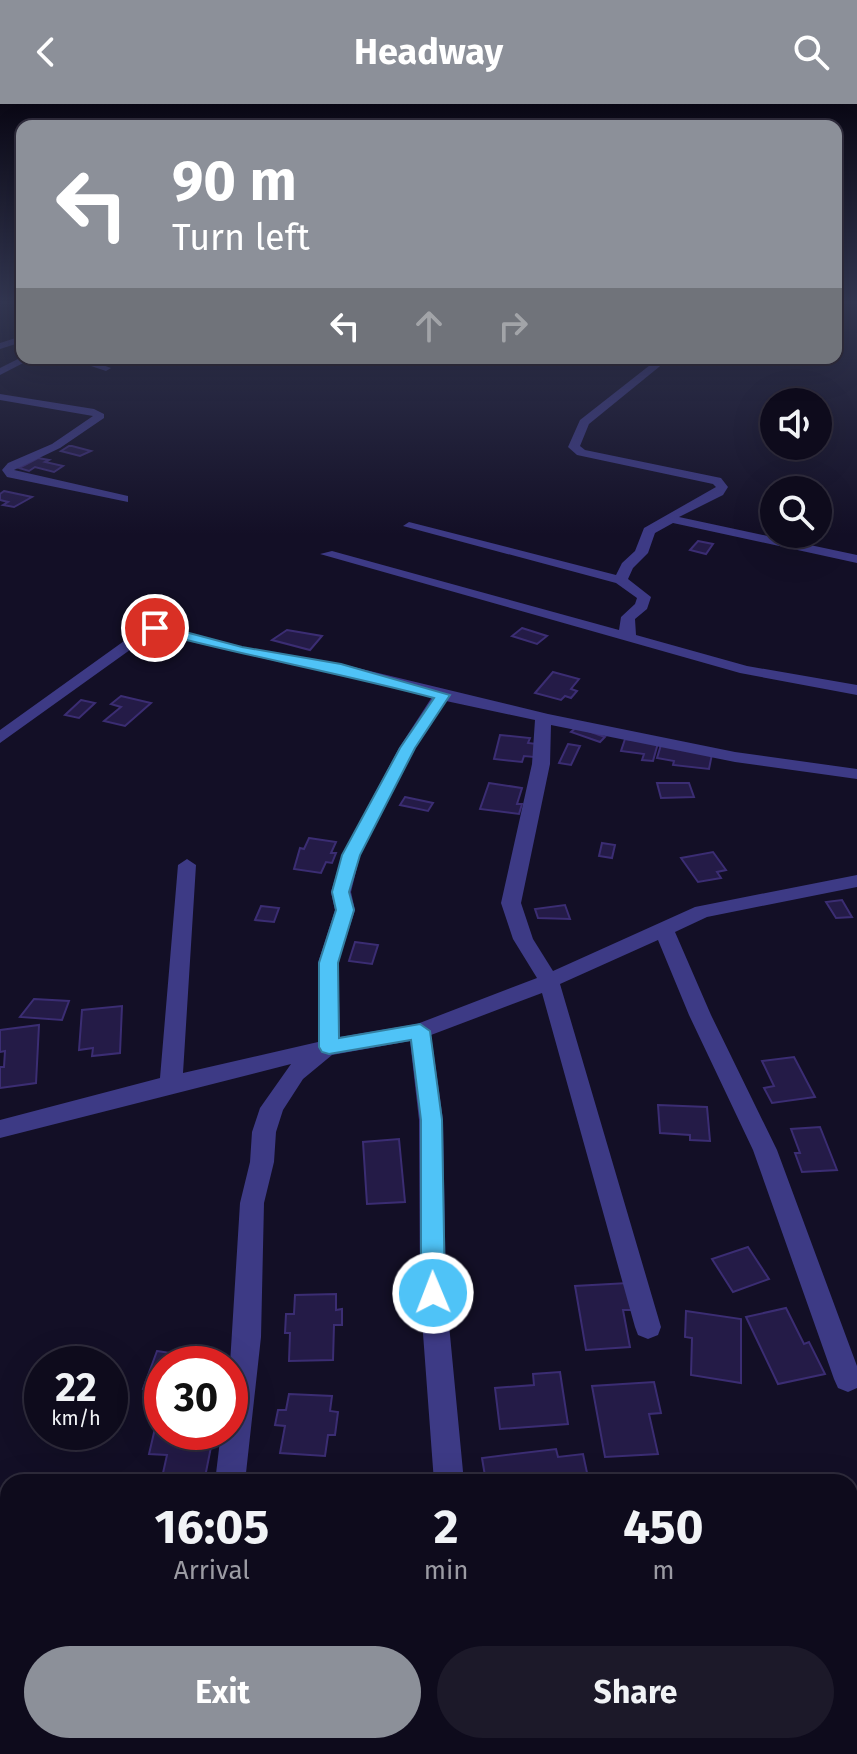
<!DOCTYPE html>
<style>
:root{--surface:#0e0b1c;--page:#1c1929;--text:#f1f3f6;--muted:#9b9ba3;--line:#2e2b3b;--accent:#8c9099}
body{margin:0;font-family:"Fira Sans",sans-serif;background:var(--page);color:var(--text);height:100vh;display:flex;flex-direction:column;font-size:30px;white-space:nowrap}
*{box-sizing:border-box;margin:0}
p{font-size:26px;color:var(--muted)}
.icon{flex:none;width:44px;height:44px;fill:none;stroke:currentColor;stroke-width:2;stroke-linecap:round;stroke-linejoin:round}
.map{position:relative;flex:1;overflow:hidden}
.side{position:absolute;left:0px;top:1370px;width:858px;height:280px;display:flex;flex-direction:column;background:var(--surface);border-radius:24px 24px 0 0;box-shadow:0 8px 32px #0002,0 0 0 2px var(--line)}
.side>*{flex:none}
.banner{position:absolute;left:16px;top:16px;width:826px;height:244px;border-radius:16px;box-shadow:0 8px 32px #0002,0 0 0 2px var(--line);background:#8c9099;color:#fff;overflow:hidden}
.fabs{position:absolute;left:760px;top:284px;display:grid;gap:16px}
.fabs a{display:grid;place-items:center;width:72px;height:72px;border-radius:50%;background:var(--surface);box-shadow:0 8px 32px #0002,0 0 0 2px var(--line);font-size:40px}
.speed{position:absolute;left:24px;top:1242px;display:flex;gap:16px;font-size:40px;font-weight:700;text-align:center}
.speed>*{display:grid;place-content:center;width:104px;height:104px;border-radius:50%;background:var(--surface);box-shadow:0 8px 32px #0002,0 0 0 2px var(--line);line-height:1}
.speed small{font-size:20px;font-weight:400}
.speed .limit{border:12px solid #d22;background:#fff;color:#111}
.pin{position:absolute;display:grid;place-items:center;width:68px;height:68px;color:#fff;margin:-34px;border:4px solid #fff;border-radius:50%;box-shadow:0 2px 8px #0007}
.me{position:absolute;width:88px;margin:-44px;rotate:359deg;stroke-linejoin:round;filter:drop-shadow(0 0 6px #0008)}
.turn{display:flex;align-items:center;gap:28px;height:168px;padding:0 24px;font-size:36px}
.turn .icon{width:104px;height:104px;stroke-width:2.5}
.turn b{display:block;font-size:56px;line-height:68px}
.lanes{display:flex;align-items:center;height:76px;padding:0 24px;background:#0003;justify-content:center;gap:40px;direction:ltr}
.lanes .off{opacity:.35}
.eta{display:flex;justify-content:space-evenly;align-items:center;height:136px;text-align:center}
.eta b{font-size:48px;font-weight:700;line-height:56px}
.primary-button{display:flex;gap:16px;margin-top:auto;padding:16px 24px}
.primary-button a{flex:1;height:92px;border-radius:48px;background:var(--accent);color:#fff;font-size:32px;font-weight:700;line-height:92px;text-align:center}
.primary-button a+a{background:var(--page);color:var(--text)}
header{display:flex;justify-content:space-between;align-items:center;height:104px;padding:0 24px;background:var(--accent);color:#fff;font-size:36px;font-weight:700}
.map>svg:first-child{display:block}
.building{fill:#241b47;stroke:#3b2d73;stroke-width:2}
.lines{fill:none;stroke-linecap:round;stroke-linejoin:round}
.minor{fill:#3d3a85;fill-rule:evenodd}
.route{fill:#4fc3f7;stroke:#337fa1;stroke-width:2}
</style>
<header><svg class="icon" aria-label="back" viewBox="0 0 24 24"><path d="M15 5l-7 7 7 7"/></svg>Headway<svg class="icon" aria-label="search" viewBox="0 0 24 24"><circle cx="10" cy="10" r="6"/><path d="M15 15l6 6"/></svg></header>
<div class="map">
<svg width="857" height="1650" viewBox="0 0 857 1650">
<rect width="100%" height="100%" fill="#130f26"/>
<g class="building">
<path d="M 69,342 L 72,342 L 91,347 L 80,352 L 61,347 Z"/>
<path d="M 38,354 L 49,356 L 45,358 L 63,362 L 54,368 L 35,363 L 29,367 L 19,364 Z"/>
<path d="M 4,387 L 32,393 L 14,403 L 3,401 L 8,398 L 0,396 L 0,390 Z"/>
<path d="M 698,437 L 713,440 L 706,450 L 690,446 Z"/>
<path d="M 522,524 L 547,532 L 537,540 L 512,532 Z"/>
<path d="M 287,526 L 322,532 L 310,546 L 272,536 Z"/>
<path d="M 553,568 L 579,575 L 571,585 L 577,587 L 571,594 L 565,592 L 561,596 L 535,589 Z"/>
<path d="M 121,592 L 151,599 L 125,622 L 104,617 L 121,603 L 111,600 Z"/>
<path d="M 81,596 L 95,599 L 79,614 L 65,611 Z"/>
<path d="M 577,623 L 605,633 L 600,638 L 571,628 Z"/>
<path d="M 500,631 L 530,634 L 528,639 L 537,640 L 534,653 L 524,652 L 522,658 L 494,655 Z"/>
<path d="M 625,635 L 658,639 L 653,657 L 642,656 L 644,650 L 621,647 Z"/>
<path d="M 568,640 L 580,642 L 571,661 L 559,659 Z"/>
<path d="M 661,641 L 712,650 L 709,665 L 673,661 L 674,657 L 657,654 Z"/>
<path d="M 489,679 L 522,684 L 517,700 L 522,700 L 519,710 L 480,705 Z"/>
<path d="M 657,679 L 689,679 L 694,693 L 661,694 Z"/>
<path d="M 405,693 L 433,699 L 428,707 L 400,701 Z"/>
<path d="M 309,734 L 336,738 L 331,749 L 336,749 L 332,759 L 326,758 L 321,769 L 294,765 L 300,744 L 304,745 Z"/>
<path d="M 602,739 L 615,741 L 612,754 L 599,752 Z"/>
<path d="M 713,748 L 726,766 L 717,768 L 721,774 L 698,778 L 681,754 Z"/>
<path d="M 842,796 L 852,813 L 836,814 L 826,798 Z"/>
<path d="M 565,801 L 570,815 L 538,814 L 535,805 Z"/>
<path d="M 261,802 L 279,804 L 274,818 L 255,816 Z"/>
<path d="M 355,838 L 378,841 L 372,860 L 349,857 Z"/>
<path d="M 34,895 L 69,897 L 62,916 L 20,913 Z"/>
<path d="M 122,902 L 120,949 L 92,952 L 93,944 L 79,946 L 82,906 Z"/>
<path d="M 39,921 L 36,979 L 0,984 L 0,963 L 4,963 L 5,947 L 0,948 L 0,926 Z"/>
<path d="M 794,953 L 815,993 L 772,999 L 764,984 L 774,982 L 762,957 Z"/>
<path d="M 658,1001 L 707,1003 L 710,1037 L 690,1036 L 690,1031 L 660,1029 Z"/>
<path d="M 820,1023 L 837,1066 L 802,1068 L 795,1049 L 800,1049 L 791,1025 Z"/>
<path d="M 399,1035 L 405,1098 L 367,1100 L 363,1038 Z"/>
<path d="M 748,1143 L 769,1175 L 733,1188 L 712,1155 Z"/>
<path d="M 628,1179 L 634,1206 L 623,1206 L 630,1243 L 586,1246 L 575,1182 Z"/>
<path d="M 336,1190 L 336,1206 L 342,1205 L 342,1221 L 334,1221 L 333,1256 L 289,1257 L 290,1229 L 285,1229 L 286,1210 L 294,1210 L 295,1191 Z"/>
<path d="M 786,1204 L 804,1240 L 809,1238 L 825,1270 L 778,1280 L 746,1213 Z"/>
<path d="M 686,1207 L 741,1215 L 741,1279 L 691,1271 L 692,1234 L 685,1233 Z"/>
<path d="M 157,1247 L 190,1252 L 187,1260 L 162,1260 L 162,1288 L 143,1285 Z"/>
<path d="M 560,1268 L 568,1320 L 500,1325 L 495,1284 L 534,1281 L 533,1270 Z"/>
<path d="M 654,1278 L 661,1309 L 649,1310 L 658,1350 L 605,1353 L 592,1282 Z"/>
<path d="M 289,1290 L 332,1292 L 330,1307 L 338,1308 L 335,1331 L 328,1331 L 325,1352 L 280,1349 L 285,1322 L 275,1321 L 278,1306 L 286,1306 Z"/>
<path d="M 156,1320 L 162,1320 L 162,1328 L 214,1328 L 204,1378 L 161,1378 L 167,1351 L 149,1350 Z"/>
<path d="M 556,1345 L 558,1353 L 583,1350 L 589,1378 L 486,1378 L 482,1354 Z"/>
<path d="M 857,1387 L 857,1418 L 850,1407 L 850,1390 Z"/>
</g>
<g class="lines">
<g class="minor">
<path d="M 22,232 L 22,238 L 0,245 L 0,239 Z"/>
<path d="M 22,253 L 33,254 L 0,271 L 0,264 Z"/>
<path d="M 67,254 L 83,254 L 111,264 L 106,267 Z"/>
<path d="M 659,254 L 670,254 L 589,320 L 580,342 L 585,346 L 721,374 L 728,383 L 723,391 L 679,413 L 857,451 L 857,459 L 673,419 L 655,429 L 648,449 L 633,464 L 628,475 L 651,493 L 647,505 L 635,515 L 636,531 L 747,562 L 857,581 L 857,591 L 740,569 L 320,450 L 332,447 L 619,526 L 621,513 L 635,500 L 637,494 L 616,479 L 403,422 L 409,418 L 616,471 L 622,459 L 635,447 L 644,424 L 716,383 L 713,380 L 577,351 L 568,343 L 580,316 Z"/>
<path d="M 0,290 L 94,305 L 104,310 L 104,314 L 60,344 L 14,366 L 128,392 L 128,398 L 7,373 L 2,366 L 8,359 L 52,340 L 93,312 L 0,296 Z"/>
<path d="M 155,520 L 242,543 L 341,560 L 548,610 L 735,648 L 857,665 L 857,675 L 735,658 L 551,621 L 550,660 L 521,799 L 533,835 L 553,867 L 695,803 L 857,771 L 857,783 L 707,813 L 675,828 L 711,911 L 777,1046 L 857,1262 L 857,1284 L 848,1288 L 838,1284 L 834,1275 L 753,1046 L 689,911 L 658,836 L 560,880 L 661,1223 L 658,1231 L 648,1235 L 638,1231 L 635,1223 L 542,889 L 431,931 L 443,1016 L 446,1189 L 464,1378 L 434,1378 L 420,1189 L 419,1016 L 410,937 L 332,951 L 303,975 L 283,1006 L 276,1028 L 274,1058 L 264,1099 L 261,1233 L 245,1378 L 215,1378 L 221,1328 L 230,1328 L 230,1260 L 240,1099 L 250,1058 L 252,1028 L 260,1004 L 291,960 L 0,1034 L 0,1016 L 160,974 L 178,761 L 187,755 L 196,761 L 183,969 L 318,938 L 318,859 L 335,806 L 331,788 L 342,751 L 399,644 L 432,593 C 340,569 247,553 155,528 L 0,639 L 0,626 L 145,522 ZM 446,597 L 535,616 L 532,660 L 501,799 L 513,835 L 537,874 L 417,920 L 340,933 L 338,859 L 355,806 L 351,788 L 360,751 L 415,644 Z"/>
<path d="M 857,1519 L 857,1551 L 850,1553 L 850,1521 Z"/>
<path d="M 146,1642 L 181,1642 L 178,1650 L 143,1650 Z"/>
<path d="M 345,1642 L 427,1642 L 424,1650 L 342,1650 Z"/>
</g>
</g>
<linearGradient id="sky" x2="0" y2="1"><stop stop-color="#0a0815"/><stop offset="0.46" stop-color="#333752"/><stop offset="1" stop-color="#333752" stop-opacity="0"/></linearGradient>
<rect width="857" height="431" fill="url(#sky)"/>
<path class="route" d="M 155,520 L 242,543 L 341,560 L 450,591 L 415,644 L 360,751 L 349,788 L 354,806 L 338,859 L 339,934 L 420,920 L 430,927 L 442,1016 L 445,1189 L 441,1196 L 433,1199 L 425,1196 L 421,1189 L 421,1016 L 411,936 L 329,950 L 322,948 L 319,943 L 319,859 L 336,806 L 332,788 L 342,751 L 400,644 L 434,594 C 340,569 245,552 151,527 L 151,522 Z"/>
</svg>
<div class="fabs">
<a><svg class="icon" aria-label="sound" viewBox="0 0 24 24"><path d="M4 9h4l5-4v14l-5-4H4zM17 9q2 3 0 6"/></svg></a>
<a><svg class="icon" aria-label="search" viewBox="0 0 24 24"><circle cx="10" cy="10" r="6"/><path d="M15 15l6 6"/></svg></a>
</div>
<div class="speed"><div>22<small>km/h</small></div><div class="limit">30</div></div>
<div class="pin" style="left:155px;top:524px;background:#d93025"><svg class="icon" aria-label="arrive" viewBox="0 0 24 24"><path d="M6 21V4h12l-3 4 3 4H6"/></svg></div>
<svg class="me" style="left:433px;top:1189px" viewBox="-20 -20 40 40"><circle r="17" fill="#4fc3f7" stroke="#fff" stroke-width="3"/><path d="M0-11L8 9 0 5-8 9z" fill="#fff"/></svg>
<div class="banner">
<div class="turn"><svg class="icon" aria-label="left" viewBox="0 0 24 24"><path d="M17 20v-9H6M10 6l-5 5 5 5"/></svg><div><b>90 m</b>Turn left</div></div>
<div class="lanes"><svg class="icon" aria-label="left" viewBox="0 0 24 24"><path d="M17 20v-9H6M10 6l-5 5 5 5"/></svg><svg class="icon off" aria-label="ahead" viewBox="0 0 24 24"><path d="M12 20V5M6 11l6-6 6 6"/></svg><svg class="icon off" aria-label="right" viewBox="0 0 24 24"><path d="M7 20v-9h11M14 6l5 5-5 5"/></svg></div>
</div>
<section class="side">
<div class="eta">
<div><b>16:05</b><p>Arrival</p></div>
<div><b>2</b><p>min</p></div>
<div><b>450</b><p>m</p></div>
</div>
<div class="primary-button"><a>Exit</a><a>Share</a></div>
</section>
</div>
